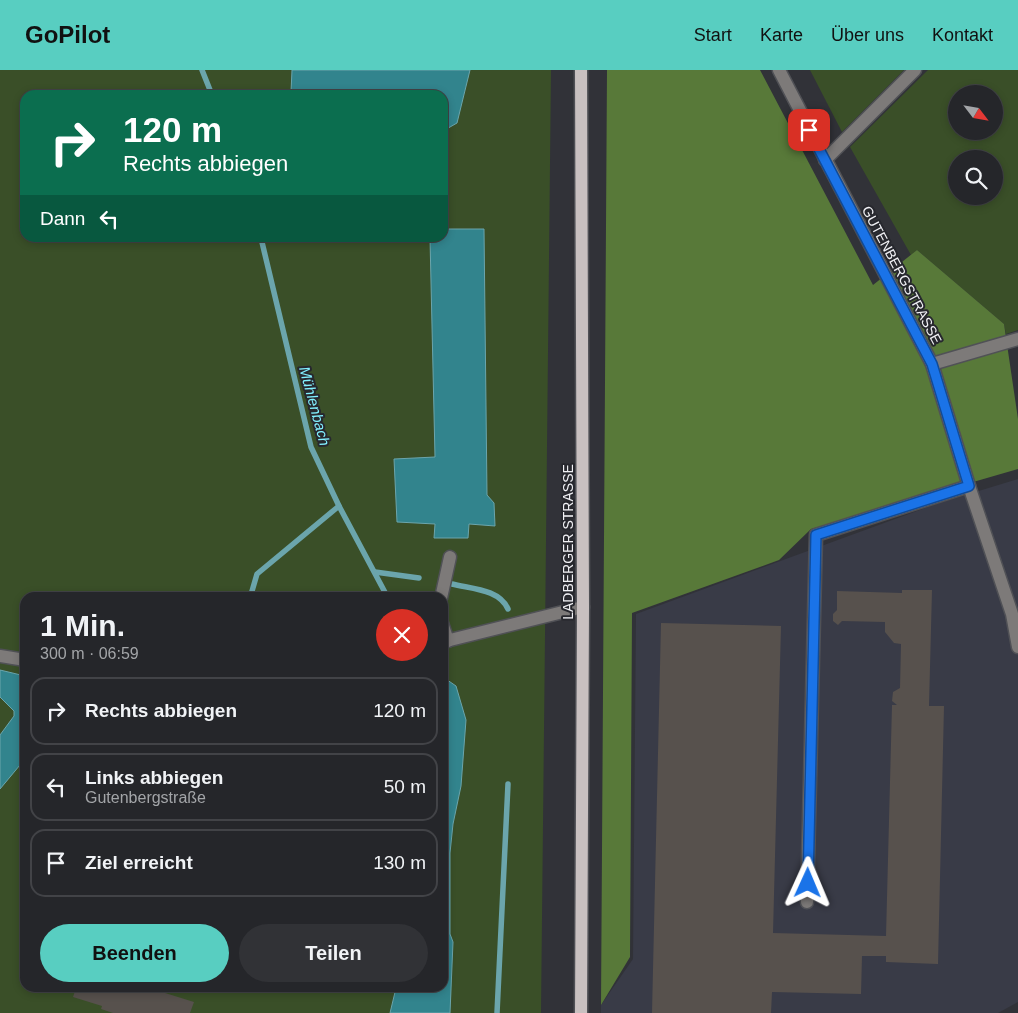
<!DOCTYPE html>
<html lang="de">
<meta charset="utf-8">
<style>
:root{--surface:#25262a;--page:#313236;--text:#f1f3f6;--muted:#a3a5a8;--line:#424347;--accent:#58cec1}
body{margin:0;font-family:Helvetica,sans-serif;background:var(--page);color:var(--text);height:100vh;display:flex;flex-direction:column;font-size:19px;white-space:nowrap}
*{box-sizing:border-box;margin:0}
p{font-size:16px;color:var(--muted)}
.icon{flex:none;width:28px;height:28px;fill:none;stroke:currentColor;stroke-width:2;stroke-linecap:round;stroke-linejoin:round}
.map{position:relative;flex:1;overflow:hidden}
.drawer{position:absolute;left:20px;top:522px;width:428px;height:400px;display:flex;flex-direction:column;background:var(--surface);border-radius:15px;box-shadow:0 2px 8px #0003,0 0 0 1px var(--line)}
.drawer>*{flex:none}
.top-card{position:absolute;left:20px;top:20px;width:428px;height:152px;border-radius:15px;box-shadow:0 2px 8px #0003,0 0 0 1px var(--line);background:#0b6e4f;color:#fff;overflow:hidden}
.needle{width:32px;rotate:121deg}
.tools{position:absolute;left:948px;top:15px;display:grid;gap:10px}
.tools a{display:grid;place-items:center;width:55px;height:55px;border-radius:50%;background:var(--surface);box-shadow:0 2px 8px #0003,0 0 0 1px var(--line);font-size:25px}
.pin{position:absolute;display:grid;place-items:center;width:42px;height:42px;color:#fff;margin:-21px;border-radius:10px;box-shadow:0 2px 8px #0006}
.me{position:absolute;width:55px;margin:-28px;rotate:1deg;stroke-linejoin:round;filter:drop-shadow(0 0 4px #0008)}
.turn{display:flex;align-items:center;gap:18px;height:105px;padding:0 20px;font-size:22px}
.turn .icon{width:65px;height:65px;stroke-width:2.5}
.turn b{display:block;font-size:35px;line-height:42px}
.then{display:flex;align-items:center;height:48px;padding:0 20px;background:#0003;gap:10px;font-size:19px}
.round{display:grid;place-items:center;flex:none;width:52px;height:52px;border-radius:26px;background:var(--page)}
.summary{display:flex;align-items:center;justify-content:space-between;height:85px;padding:0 20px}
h1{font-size:30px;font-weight:700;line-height:38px}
.action{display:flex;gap:10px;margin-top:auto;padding:10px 20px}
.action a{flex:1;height:58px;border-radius:30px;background:var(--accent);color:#111;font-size:20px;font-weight:700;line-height:58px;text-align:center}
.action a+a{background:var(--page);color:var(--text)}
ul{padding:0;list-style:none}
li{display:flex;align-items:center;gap:15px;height:68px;margin:0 10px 8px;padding:0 10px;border:2px solid var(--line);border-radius:15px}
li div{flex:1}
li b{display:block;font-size:19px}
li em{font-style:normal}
header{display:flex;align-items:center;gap:30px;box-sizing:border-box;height:70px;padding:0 25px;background:var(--accent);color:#111}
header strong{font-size:24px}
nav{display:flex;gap:28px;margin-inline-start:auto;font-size:18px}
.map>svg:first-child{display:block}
.built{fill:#393b47}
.green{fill:#3a4f28;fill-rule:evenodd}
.forest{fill:#587939}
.water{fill:#32848d;stroke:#6ba5ac}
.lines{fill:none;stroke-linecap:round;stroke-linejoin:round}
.stream{stroke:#6ba5ac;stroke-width:5.5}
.building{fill:#57514d}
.minor-casing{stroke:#505156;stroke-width:15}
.major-casing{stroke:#505156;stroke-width:15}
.minor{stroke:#7d7a79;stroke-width:12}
.major{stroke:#c8c0c0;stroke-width:12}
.route-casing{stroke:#114b97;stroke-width:12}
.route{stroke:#1a73e8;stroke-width:9}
.labels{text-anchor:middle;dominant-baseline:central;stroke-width:4;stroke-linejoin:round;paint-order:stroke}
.street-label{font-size:14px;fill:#f1f1f5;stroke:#27282e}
.water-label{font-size:15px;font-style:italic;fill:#82f0fe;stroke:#27282e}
</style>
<header>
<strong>GoPilot</strong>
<nav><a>Start</a><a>Karte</a><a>Über uns</a><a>Kontakt</a></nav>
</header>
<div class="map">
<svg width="1018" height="943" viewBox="0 0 1018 943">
<rect width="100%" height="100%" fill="#313238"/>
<path class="built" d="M 1018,409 L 1018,932 L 998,943 L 601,943 L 601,935 L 633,889 L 636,544 L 936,434 Z"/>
<g class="green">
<path d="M 0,0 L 551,0 L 541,943 L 0,943 ZM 25,25 L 442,25 L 442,168 L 25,168 ZM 25,528 L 442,528 L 442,918 L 25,918 Z"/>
<path d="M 810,0 L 904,0 L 842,62 Z"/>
<path d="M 928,0 L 1018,0 L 1018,260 L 1006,264 L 1004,254 L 917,180 L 911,185 L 850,77 ZM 956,24 L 994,24 L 994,61 L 956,61 ZM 956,89 L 994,89 L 994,126 L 956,126 Z"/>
</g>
<path class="forest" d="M 607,0 L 760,0 L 873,215 L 917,180 L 1004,254 L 1018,349 L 1018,399 L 811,459 L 779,490 L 632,543 L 630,887 L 601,935 Z"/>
<g class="water">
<path d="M 292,0 L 470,0 L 457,53 L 443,61 L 442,25 L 293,25 L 291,22 Z"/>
<path d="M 443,159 L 484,159 L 487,425 L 494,433 L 495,456 L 469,454 L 468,468 L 434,468 L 435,454 L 397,452 L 394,389 L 435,387 L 430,168 L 442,168 Z"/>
<path d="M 0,600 L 25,606 L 25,689 L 0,719 L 0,665 L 14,646 L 14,641 L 0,627 Z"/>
<path d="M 443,607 L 456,616 L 466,650 L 461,716 L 453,754 L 450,783 L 450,864 L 453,872 L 450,943 L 390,943 L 396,918 L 442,918 Z"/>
</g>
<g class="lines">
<g class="stream">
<path d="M 202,0 L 212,25"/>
<path d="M 261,168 L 311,377 L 339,436 L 388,528"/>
<path d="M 375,502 L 419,508"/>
<path d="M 452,514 C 472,519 499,519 508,539"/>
<path d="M 250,528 L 257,504 L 339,436"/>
<path d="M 497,943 L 508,714"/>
</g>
</g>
<g class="building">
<path d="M 902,520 L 932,520 L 929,636 L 944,636 L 938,894 L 886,892 L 886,886 L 862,886 L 861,924 L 772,922 L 771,943 L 652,943 L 661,553 L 781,556 L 773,863 L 886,866 L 892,635 L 897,635 L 892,631 L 893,622 L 900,618 L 901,574 L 894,573 L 885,562 L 885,552 L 842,551 L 838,555 L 833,551 L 833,544 L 837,540 L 837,521 L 902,523 Z"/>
<path d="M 76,918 L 149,918 L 194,932 L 190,943 L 113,943 L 101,939 L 102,936 L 73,927 Z"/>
</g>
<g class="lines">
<defs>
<g id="minor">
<path d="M 779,0 L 932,294 L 969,416 L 1012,544 L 1018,577"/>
<path d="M 825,90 L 915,0"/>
<path d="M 932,294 L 1018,269"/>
<path d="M 441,528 L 450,487"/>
<path d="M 442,553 L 448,571"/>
<path d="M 442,572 L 583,537"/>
<path d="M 0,586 L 25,590"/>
<path d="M 807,832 L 816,465 L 969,416"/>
</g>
<path id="major" d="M 581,943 L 583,537 L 581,0"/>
</defs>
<use href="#minor" class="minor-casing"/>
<use href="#major" class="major-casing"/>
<use href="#minor" class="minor"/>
<use href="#major" class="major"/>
</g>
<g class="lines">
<defs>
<path id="route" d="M 808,813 L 816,465 L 969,416 L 932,294 L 809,60"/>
</defs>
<use href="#route" class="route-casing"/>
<use href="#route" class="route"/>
</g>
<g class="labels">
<g class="street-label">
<text transform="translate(902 205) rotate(62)">GUTENBERGSTRASSE</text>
<text transform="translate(568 472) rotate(-90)">LADBERGER STRASSE</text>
</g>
<g class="water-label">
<text transform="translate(315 336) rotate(75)">Mühlenbach</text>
</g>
</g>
</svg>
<div class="tools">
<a><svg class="needle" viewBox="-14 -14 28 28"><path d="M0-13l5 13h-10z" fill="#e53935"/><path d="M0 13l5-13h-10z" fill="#a3a5a8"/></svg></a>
<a><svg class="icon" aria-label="search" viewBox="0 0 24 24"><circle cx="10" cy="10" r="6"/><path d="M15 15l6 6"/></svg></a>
</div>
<div class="pin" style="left:809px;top:60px;background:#d93025"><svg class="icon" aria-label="arrive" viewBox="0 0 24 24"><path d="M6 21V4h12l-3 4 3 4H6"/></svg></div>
<svg class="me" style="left:808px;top:813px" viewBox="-20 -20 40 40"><path d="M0-17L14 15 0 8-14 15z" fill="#1a73e8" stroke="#fff" stroke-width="4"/></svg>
<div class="top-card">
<div class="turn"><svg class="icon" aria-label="right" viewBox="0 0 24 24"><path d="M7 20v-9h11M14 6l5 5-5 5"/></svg><div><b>120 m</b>Rechts abbiegen</div></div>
<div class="then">Dann<svg class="icon" aria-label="left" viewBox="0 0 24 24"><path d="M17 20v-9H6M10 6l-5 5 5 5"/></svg></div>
</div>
<section class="drawer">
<div class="summary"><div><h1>1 Min.</h1><p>300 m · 06:59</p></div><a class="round" style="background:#d93025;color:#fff"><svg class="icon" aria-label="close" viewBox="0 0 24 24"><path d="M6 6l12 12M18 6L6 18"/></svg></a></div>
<ul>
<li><svg class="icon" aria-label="right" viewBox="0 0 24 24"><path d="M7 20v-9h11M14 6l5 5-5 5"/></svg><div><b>Rechts abbiegen</b></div><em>120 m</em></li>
<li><svg class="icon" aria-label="left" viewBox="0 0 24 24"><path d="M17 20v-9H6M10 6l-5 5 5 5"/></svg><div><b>Links abbiegen</b><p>Gutenbergstraße</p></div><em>50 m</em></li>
<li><svg class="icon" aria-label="arrive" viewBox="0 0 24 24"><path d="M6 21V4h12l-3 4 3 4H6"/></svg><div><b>Ziel erreicht</b></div><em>130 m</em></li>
</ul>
<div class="action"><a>Beenden</a><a>Teilen</a></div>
</section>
</div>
